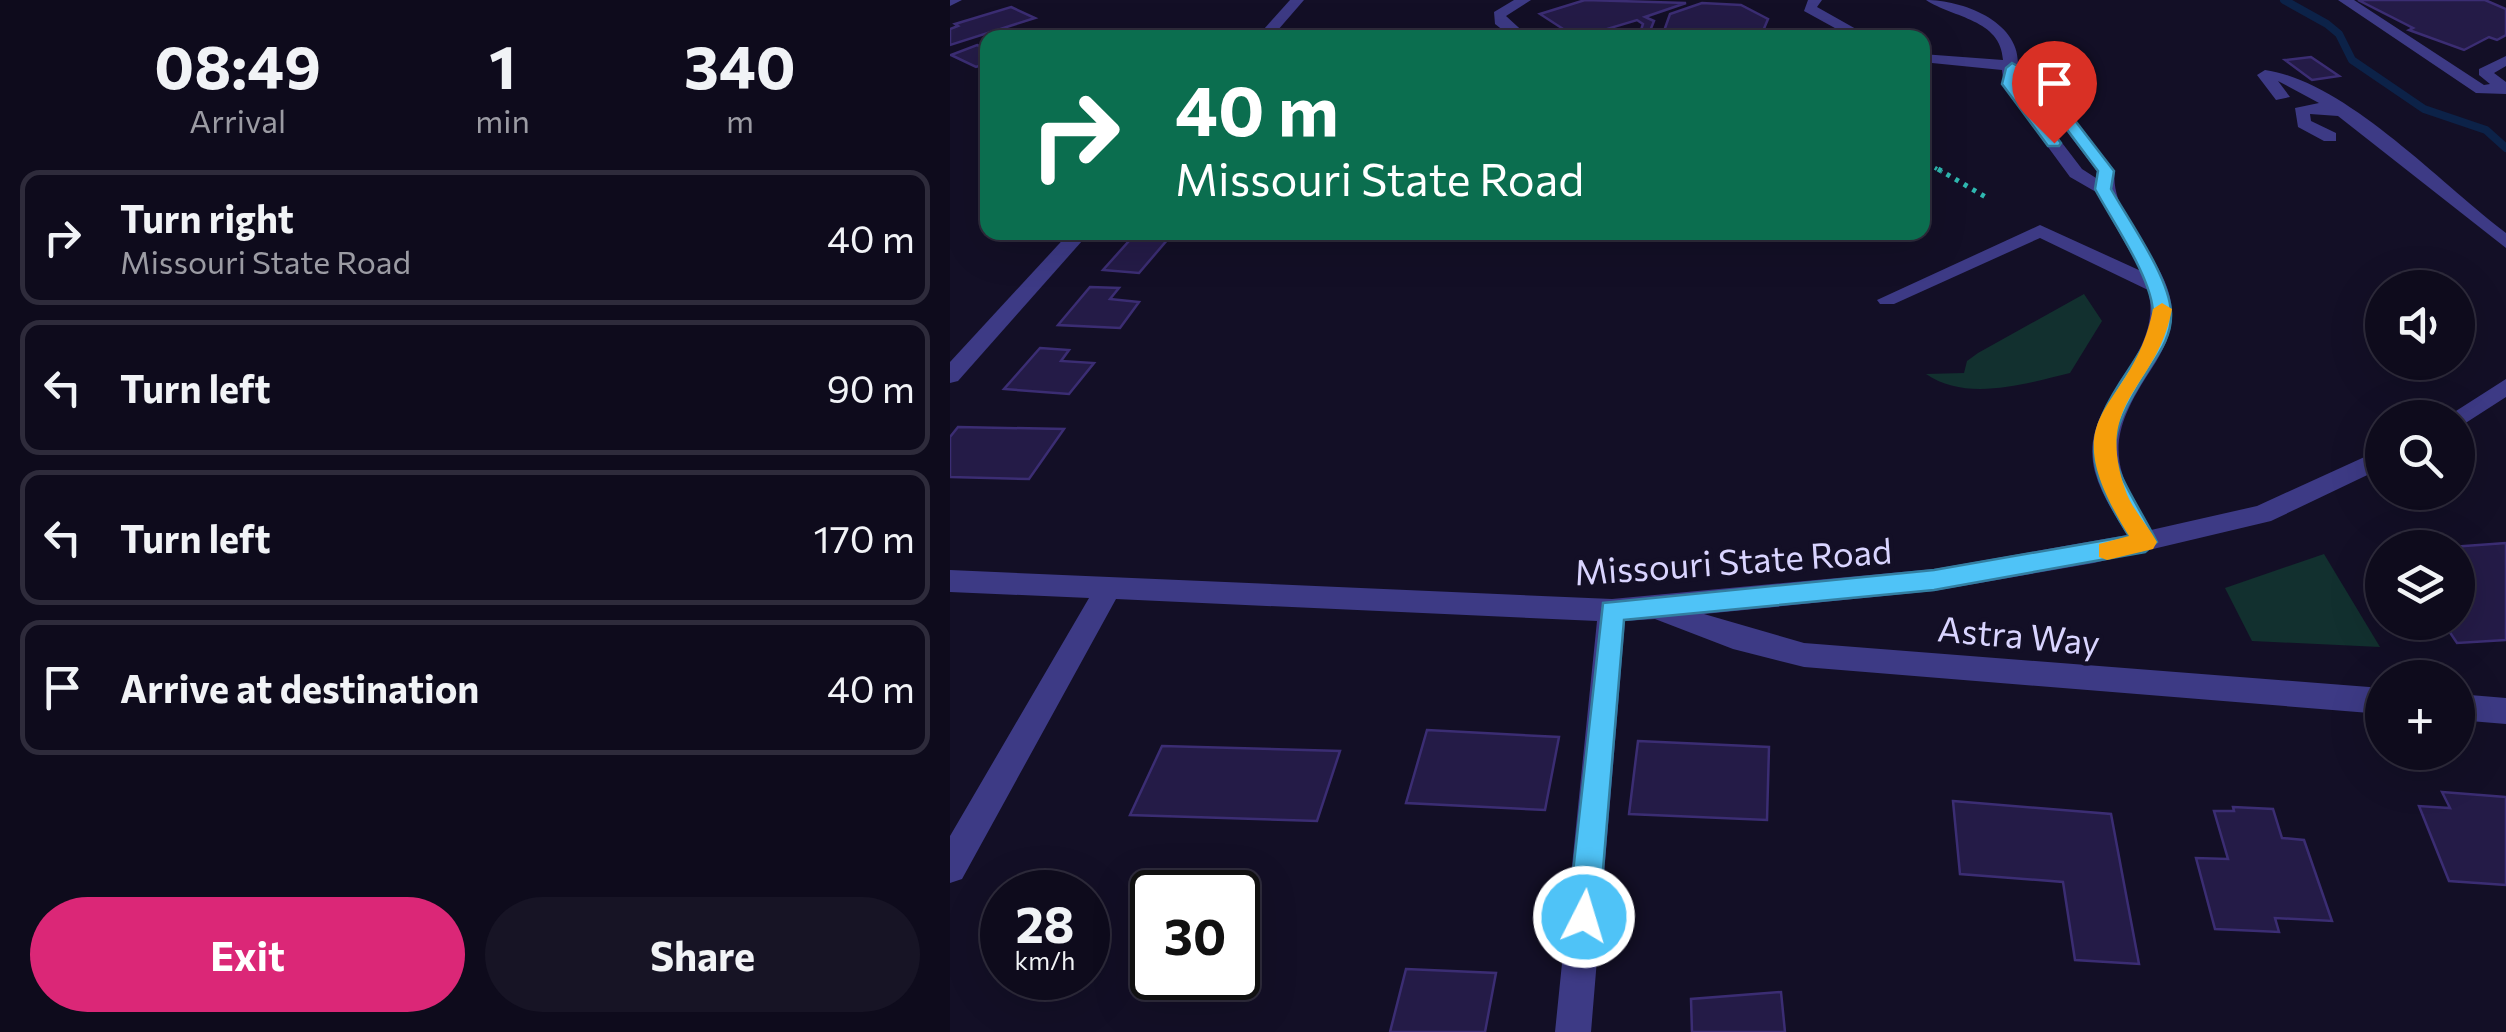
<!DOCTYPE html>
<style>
:root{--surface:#0e0b1c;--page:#171425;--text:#f1f3f6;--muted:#9b9ba3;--line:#2e2b3b;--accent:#db2777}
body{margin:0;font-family:Commissioner,sans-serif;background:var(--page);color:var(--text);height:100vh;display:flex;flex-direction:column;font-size:38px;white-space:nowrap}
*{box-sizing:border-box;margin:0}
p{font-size:32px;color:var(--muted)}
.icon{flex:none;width:55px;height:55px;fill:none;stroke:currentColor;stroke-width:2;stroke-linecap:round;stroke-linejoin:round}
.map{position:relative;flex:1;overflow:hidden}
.sheet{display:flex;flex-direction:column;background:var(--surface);width:950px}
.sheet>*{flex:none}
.top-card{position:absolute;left:30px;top:30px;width:950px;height:210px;border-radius:20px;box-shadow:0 10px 40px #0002,0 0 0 2px var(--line);background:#0b6e4f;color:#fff;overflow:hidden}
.tools{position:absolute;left:1415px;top:270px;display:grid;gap:20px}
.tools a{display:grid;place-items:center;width:110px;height:110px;border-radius:50%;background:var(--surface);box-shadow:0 10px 40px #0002,0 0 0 2px var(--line);font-size:50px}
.speed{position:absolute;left:30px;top:870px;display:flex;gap:20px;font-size:50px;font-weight:700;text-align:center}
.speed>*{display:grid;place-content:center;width:130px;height:130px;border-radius:50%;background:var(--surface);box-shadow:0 10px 40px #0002,0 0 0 2px var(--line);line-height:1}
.speed small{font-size:25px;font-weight:400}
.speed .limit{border:5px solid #111;border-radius:15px;background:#fff;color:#111}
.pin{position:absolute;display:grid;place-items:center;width:85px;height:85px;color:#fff;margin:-102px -42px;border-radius:50% 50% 50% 0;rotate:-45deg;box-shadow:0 0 10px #0007}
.pin .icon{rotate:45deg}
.me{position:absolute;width:110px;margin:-55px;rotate:5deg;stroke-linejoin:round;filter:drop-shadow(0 0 8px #0008)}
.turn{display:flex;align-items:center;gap:35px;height:210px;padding:0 30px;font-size:45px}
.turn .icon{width:130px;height:130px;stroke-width:2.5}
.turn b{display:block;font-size:70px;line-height:85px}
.eta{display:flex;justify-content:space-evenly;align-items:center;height:170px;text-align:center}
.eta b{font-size:60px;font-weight:700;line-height:70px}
.cta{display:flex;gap:20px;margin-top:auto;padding:20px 30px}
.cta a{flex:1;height:115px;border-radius:60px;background:var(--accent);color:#fff;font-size:40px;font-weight:700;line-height:115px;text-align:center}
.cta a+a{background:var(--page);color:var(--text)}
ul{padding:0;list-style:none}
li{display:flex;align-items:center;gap:30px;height:135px;margin:0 20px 15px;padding:0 10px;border:5px solid var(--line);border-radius:20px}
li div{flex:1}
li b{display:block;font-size:38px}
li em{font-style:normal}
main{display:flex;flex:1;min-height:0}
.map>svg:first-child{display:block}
.green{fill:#12302f}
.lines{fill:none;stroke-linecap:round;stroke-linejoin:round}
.stream{stroke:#0c2248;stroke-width:8}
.building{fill:#241b47;stroke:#3b2d73;stroke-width:2.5}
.path-far1{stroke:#2fb8b0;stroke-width:4;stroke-dasharray:2.5 5;stroke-linecap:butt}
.path{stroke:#2fb8b0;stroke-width:5;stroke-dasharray:4 6;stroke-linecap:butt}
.minor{fill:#3d3a85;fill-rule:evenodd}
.route{fill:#4fc3f7;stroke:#337fa1;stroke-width:2.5}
.slow{fill:#f59e0b}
.labels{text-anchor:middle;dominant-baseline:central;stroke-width:9;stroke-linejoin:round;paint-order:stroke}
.street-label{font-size:35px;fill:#d9d4ff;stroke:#130f26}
</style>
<main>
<section class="sheet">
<div class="eta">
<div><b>08:49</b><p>Arrival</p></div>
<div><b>1</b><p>min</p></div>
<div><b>340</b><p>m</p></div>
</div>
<ul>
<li><svg class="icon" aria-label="right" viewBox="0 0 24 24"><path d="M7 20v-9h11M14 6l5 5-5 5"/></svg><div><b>Turn right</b><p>Missouri State Road</p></div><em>40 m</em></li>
<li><svg class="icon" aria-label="left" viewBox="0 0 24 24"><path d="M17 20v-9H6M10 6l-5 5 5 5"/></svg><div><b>Turn left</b></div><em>90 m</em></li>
<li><svg class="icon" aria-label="left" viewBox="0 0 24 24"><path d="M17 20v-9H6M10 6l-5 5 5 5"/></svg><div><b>Turn left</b></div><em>170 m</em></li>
<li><svg class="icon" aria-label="arrive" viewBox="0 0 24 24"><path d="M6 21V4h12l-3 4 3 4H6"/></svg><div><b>Arrive at destination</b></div><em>40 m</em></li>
</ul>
<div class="cta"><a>Exit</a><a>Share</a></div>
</section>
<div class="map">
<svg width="1556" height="1032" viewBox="0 0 1556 1032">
<rect width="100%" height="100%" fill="#130f26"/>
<g class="green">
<path d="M 1134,294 L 1152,321 L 1120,373 C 1075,384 1016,402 976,374 L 1014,373 L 1017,361 L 1028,353 Z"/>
<path d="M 1374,554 L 1430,647 L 1302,641 L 1275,588 Z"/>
</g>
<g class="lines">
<path class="stream" d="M 1334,0 L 1377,24 L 1389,34 L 1402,60 L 1474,109 L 1536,130 L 1556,148"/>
</g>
<g class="building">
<path d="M 635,0 L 736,3 L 695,17 L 704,21 L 700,31 L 714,31 L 720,14 L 752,3 L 791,5 L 818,19 L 810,38 L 653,38 L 676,30 L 691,30 L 693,24 L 687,20 L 627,38 L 590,14 Z"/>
<path d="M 1408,0 L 1535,0 L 1556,9 L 1556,35 L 1547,40 L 1539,37 L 1514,50 L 1459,30 L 1463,28 Z"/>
<path d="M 61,7 L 85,18 L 0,45 L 0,29 L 8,26 L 5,24 Z"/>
<path d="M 27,45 L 38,50 L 38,63 L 26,67 L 1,55 Z"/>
<path d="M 1361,57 L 1389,76 L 1362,80 L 1335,60 Z"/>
<path d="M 187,232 L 224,232 L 189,273 L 153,270 Z"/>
<path d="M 140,287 L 169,288 L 160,299 L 189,302 L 170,328 L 108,325 Z"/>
<path d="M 90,348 L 119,350 L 111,361 L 144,363 L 119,394 L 54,389 Z"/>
<path d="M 8,427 L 114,429 L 79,479 L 0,477 L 0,437 Z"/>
<path d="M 1556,543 L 1556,640 L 1507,643 L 1493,622 L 1508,622 L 1508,548 L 1487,548 Z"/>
<path d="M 477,730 L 609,737 L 595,810 L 456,803 Z"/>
<path d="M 688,741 L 819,747 L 817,820 L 679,814 Z"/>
<path d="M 212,746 L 390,751 L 367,821 L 180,815 Z"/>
<path d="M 1492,792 L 1556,797 L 1556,885 L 1499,881 L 1469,806 L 1500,808 Z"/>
<path d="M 1003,801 L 1161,814 L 1189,964 L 1125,960 L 1113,882 L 1010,874 Z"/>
<path d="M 1283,807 L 1323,809 L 1332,838 L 1354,840 L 1382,921 L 1325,918 L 1329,932 L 1265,929 L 1246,858 L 1278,859 L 1264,811 L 1284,811 Z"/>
<path d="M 456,969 L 546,973 L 535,1032 L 440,1032 Z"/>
<path d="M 831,992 L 835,1032 L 742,1032 L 741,999 Z"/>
</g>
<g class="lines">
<path class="path-far1" d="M 972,160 L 992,172"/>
<path class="path" d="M 988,169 L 1039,199"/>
<g class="minor">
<path d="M 0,0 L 12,0 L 0,6 Z"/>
<path d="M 340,0 L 354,0 L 321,38 L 306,38 Z"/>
<path d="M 564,0 L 581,0 L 556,16 L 580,38 L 563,38 L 545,24 L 544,12 Z"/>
<path d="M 858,0 L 872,0 L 867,7 L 922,38 L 903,38 L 854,11 Z"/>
<path d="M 976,0 C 1012,0 1069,21 1068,64 L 1085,71 L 1165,171 C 1158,217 1220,260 1222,311 C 1223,332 1213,351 1202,368 C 1158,435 1157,462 1201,530 L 1307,506 L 1432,449 L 1432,468 L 1321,521 L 1144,563 L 984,591 L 754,614 L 854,643 L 1432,688 L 1432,714 L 854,667 L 783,649 L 705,619 L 675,621 L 641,1032 L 605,1032 L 647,621 L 166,599 L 12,879 L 0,883 L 0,836 L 139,598 L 0,592 L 0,570 L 662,599 L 984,569 L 1177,535 C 1165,515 1151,494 1145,472 C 1126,401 1216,360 1198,290 L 1090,238 L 944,304 L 930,304 L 927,300 L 1090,225 L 1191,271 L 1146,192 L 1120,177 L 1054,87 L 1052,70 L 972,62 L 972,54 L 1053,60 C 1051,19 1003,18 976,0 ZM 1066,74 L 1075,77 L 1147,171 L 1146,178 L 1132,169 L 1067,84 Z"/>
<path d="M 1388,0 L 1404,0 L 1534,85 L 1540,84 L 1529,75 L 1529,69 L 1556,56 L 1556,66 L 1544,73 L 1556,82 L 1556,94 L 1526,93 Z"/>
<path d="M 1315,70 C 1395,81 1491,184 1556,233 L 1556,248 L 1388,116 L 1360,114 L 1361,121 L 1386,133 L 1386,141 L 1374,141 L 1348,127 L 1345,108 L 1369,103 L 1328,81 L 1340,97 L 1326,100 L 1307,75 Z"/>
<path d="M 120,232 L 140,232 L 8,381 L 0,383 L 0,362 Z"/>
<path d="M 1556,379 L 1556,397 L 1514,424 L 1508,426 L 1508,418 L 1495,418 Z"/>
<path d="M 1508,694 L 1556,698 L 1556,724 L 1508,720 Z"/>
</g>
</g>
<path class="route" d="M 1062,63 L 1093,79 L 1164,171 L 1161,189 C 1179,221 1220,278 1221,313 C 1222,335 1210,352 1199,369 C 1143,456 1164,460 1207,542 L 1195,552 L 984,590 L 674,620 L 649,917 L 644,928 L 634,932 L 623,928 L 618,917 L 653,603 L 984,570 L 1179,536 C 1134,464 1131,440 1179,369 C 1190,352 1202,335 1203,314 C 1203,279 1162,221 1145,189 L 1148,171 L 1083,84 L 1068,76 L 1066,84 L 1111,143 L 1109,146 L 1098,146 L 1052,84 L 1056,68 Z"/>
<path class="slow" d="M 1212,303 L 1222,309 C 1207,389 1144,399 1175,489 C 1181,508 1197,524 1207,542 L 1203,549 L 1157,560 L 1149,557 L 1149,544 L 1179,536 C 1097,404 1181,419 1203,309 Z"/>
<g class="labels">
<g class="street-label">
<text transform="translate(783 560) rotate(-4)">Missouri State Road</text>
<text transform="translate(1069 634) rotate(5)">Astra Way</text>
</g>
</g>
</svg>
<div class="tools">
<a><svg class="icon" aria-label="sound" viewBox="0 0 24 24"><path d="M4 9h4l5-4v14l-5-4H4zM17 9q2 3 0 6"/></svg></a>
<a><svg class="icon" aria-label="search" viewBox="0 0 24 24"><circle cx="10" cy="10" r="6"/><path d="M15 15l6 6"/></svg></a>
<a><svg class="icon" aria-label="layers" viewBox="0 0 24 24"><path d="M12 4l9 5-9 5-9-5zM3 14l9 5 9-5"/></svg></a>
<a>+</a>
</div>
<div class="speed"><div>28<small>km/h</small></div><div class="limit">30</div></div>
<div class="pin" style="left:1104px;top:143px;background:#d93025"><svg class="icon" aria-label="arrive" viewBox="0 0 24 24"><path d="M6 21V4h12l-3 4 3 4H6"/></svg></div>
<svg class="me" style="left:634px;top:917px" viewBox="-20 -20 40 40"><circle r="17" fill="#4fc3f7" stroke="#fff" stroke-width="3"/><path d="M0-11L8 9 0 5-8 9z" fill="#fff"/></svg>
<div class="top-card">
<div class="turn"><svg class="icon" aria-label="right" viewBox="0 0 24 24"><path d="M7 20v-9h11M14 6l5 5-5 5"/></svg><div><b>40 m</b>Missouri State Road</div></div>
</div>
</div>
</main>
